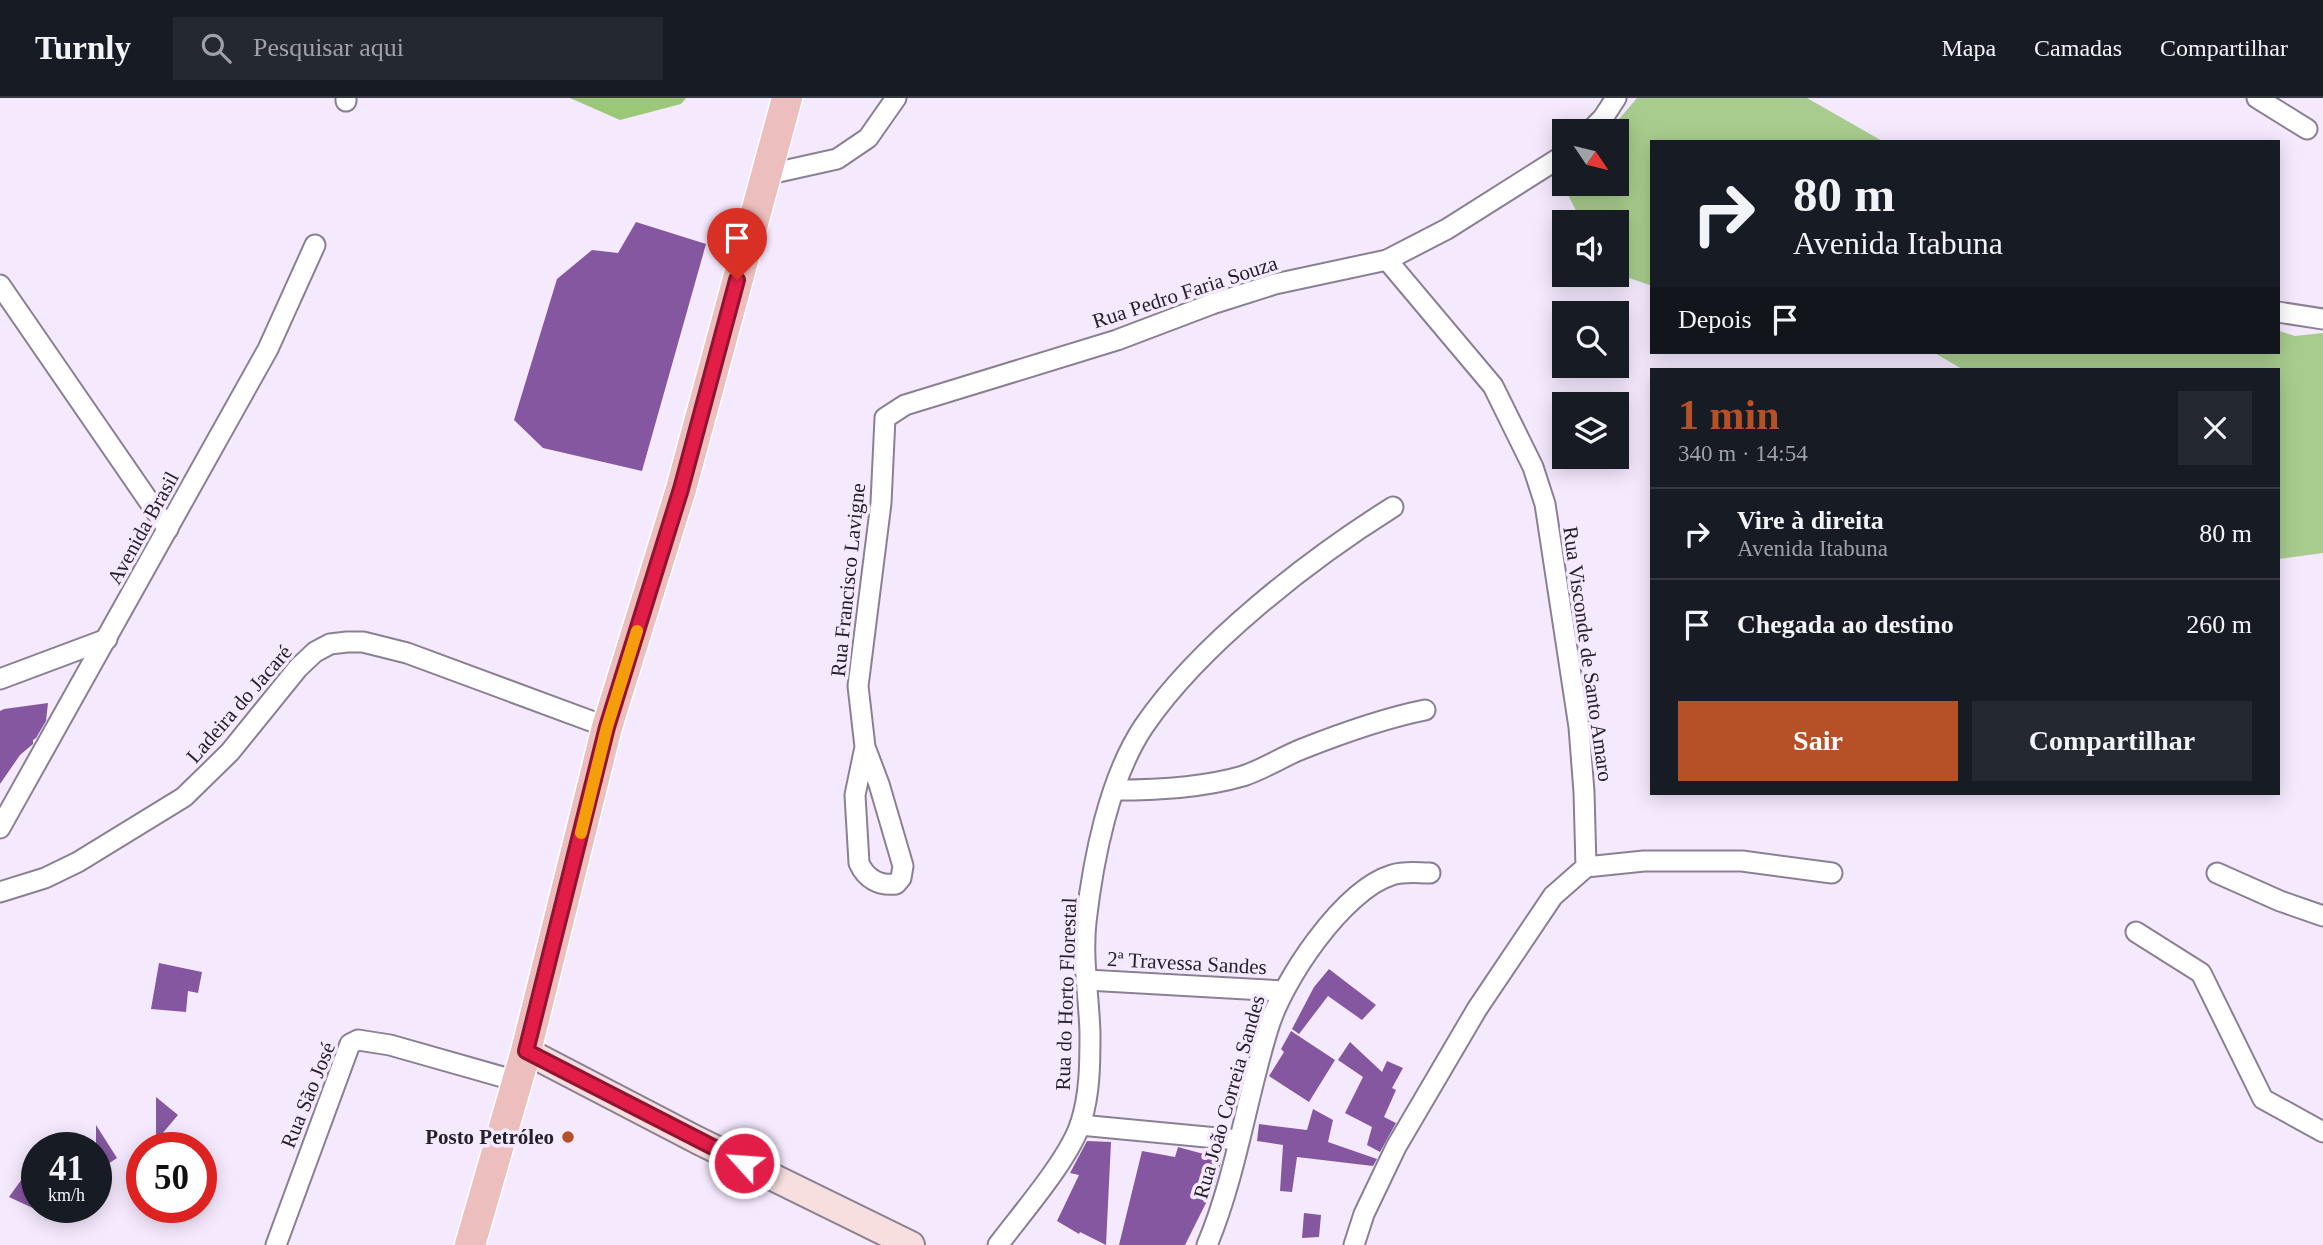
<!DOCTYPE html>
<html lang="pt">
<meta charset="utf-8">
<style>
:root{--surface:#171b24;--page:#242831;--text:#f1f3f6;--muted:#9ea1a6;--line:#363941;--accent:#b65027}
body{margin:0;font-family:Georgia,serif;background:var(--page);color:var(--text);height:100vh;display:flex;flex-direction:column;font-size:26px;white-space:nowrap}
*{box-sizing:border-box;margin:0}
p{font-size:23px;color:var(--muted)}
.icon{flex:none;width:38px;height:38px;fill:none;stroke:currentColor;stroke-width:2;stroke-linecap:round;stroke-linejoin:round}
.map{position:relative;flex:1;overflow:hidden}
.drawer{position:absolute;left:1650px;top:270px;width:630px;height:427px;display:flex;flex-direction:column;background:var(--surface);border-radius:0px;box-shadow:0 4px 18px #0003}
.drawer>*{flex:none}
.hud{position:absolute;left:1650px;top:42px;width:630px;height:214px;border-radius:0px;box-shadow:0 4px 18px #0003;background:#171b24;color:var(--text);overflow:hidden}
.needle{width:46px;rotate:125deg}
.tools{position:absolute;left:1552px;top:21px;display:grid;gap:14px}
.tools a{display:grid;place-items:center;width:77px;height:77px;border-radius:0px;background:var(--surface);box-shadow:0 4px 18px #0003;font-size:35px}
.speed{position:absolute;left:21px;top:1034px;display:flex;gap:14px;font-size:35px;font-weight:700;text-align:center}
.speed>*{display:grid;place-content:center;width:91px;height:91px;border-radius:50%;background:var(--surface);box-shadow:0 4px 18px #0003;line-height:1}
.speed small{font-size:18px;font-weight:400}
.speed .limit{border:10px solid #d22;background:#fff;color:#111}
.pin{position:absolute;display:grid;place-items:center;width:60px;height:60px;color:#fff;margin:-72px -30px;border-radius:50% 50% 50% 0;rotate:-45deg;box-shadow:0 0 7px #0007}
.pin .icon{rotate:45deg}
.me{position:absolute;width:77px;margin:-38px;rotate:296deg;stroke-linejoin:round;filter:drop-shadow(0 0 5px #0008)}
.turn{display:flex;align-items:center;gap:24px;height:147px;padding:0 28px;font-size:32px}
.turn .icon{width:91px;height:91px;stroke-width:2.5}
.turn b{display:block;font-size:49px;line-height:60px}
.then{display:flex;align-items:center;height:66px;padding:0 28px;background:#0003;gap:14px;font-size:26px}
.round{display:grid;place-items:center;flex:none;width:74px;height:74px;border-radius:0px;background:var(--page)}
.overview{display:flex;align-items:center;justify-content:space-between;height:119px;padding:0 28px}
h1{font-size:42px;font-weight:600;line-height:52px;color:var(--accent)}
.button{display:flex;gap:14px;margin-top:auto;padding:14px 28px}
.button a{flex:1;height:80px;border-radius:0px;background:var(--accent);color:#fff;font-size:28px;font-weight:600;line-height:80px;text-align:center}
.button a+a{background:var(--page);color:var(--text)}
ul{padding:0;list-style:none}
li{display:flex;align-items:center;gap:21px;height:91px;padding:0 28px;border-top:2px solid var(--line)}
li div{flex:1}
li b{display:block;font-size:26px}
li em{font-style:normal}
header{display:flex;align-items:center;gap:42px;box-sizing:border-box;height:98px;padding:0 35px;background:var(--surface);border-bottom:2px solid var(--line)}
header strong{font-size:33px}
nav{display:flex;gap:38px;margin-inline-start:auto;font-size:24px}
.search{width:490px;height:63px;background:var(--page);display:flex;align-items:center;gap:18px;box-sizing:border-box;padding:0 24px;border-radius:0px;color:var(--muted);font-size:26px}
.map>svg:first-child{display:block}
.green{fill:#a8cc8e}
.forest{fill:#9ac876}
.building{fill:#8557a0}
.lines{fill:none;stroke-linecap:round;stroke-linejoin:round}
.minor-casing{stroke:#8b8093;stroke-width:23}
.secondary-casing{stroke:#8b8093;stroke-width:30}
.primary-casing{stroke:#fff;stroke-width:33}
.minor{stroke:#fff;stroke-width:19}
.secondary{stroke:#f6dfde;stroke-width:26}
.primary{stroke:#ecbebd;stroke-width:30}
.route-casing{stroke:#92132f;stroke-width:18}
.route{stroke:#e11d48;stroke-width:12}
.slow{stroke:#f59e0b;stroke-width:12}
.poi-dot{fill:#b65027;stroke:#f5e9fe;stroke-width:2.5}
.labels{text-anchor:middle;dominant-baseline:central;stroke-width:7;stroke-linejoin:round;paint-order:stroke}
.street-label{font-size:21px;fill:#262129;stroke:#f5e9fe}
.poi-label{font-size:21px;font-weight:bold;fill:#262129;stroke:#f5e9fe;text-anchor:end}
</style>
<header>
<strong>Turnly</strong>
<div class="search"><svg class="icon" aria-label="search" viewBox="0 0 24 24"><circle cx="10" cy="10" r="6"/><path d="M15 15l6 6"/></svg>Pesquisar aqui</div>
<nav><a>Mapa</a><a>Camadas</a><a>Compartilhar</a></nav>
</header>
<div class="map">
<svg width="2323" height="1147" viewBox="0 0 2323 1147">
<rect width="100%" height="100%" fill="#f5e9fe"/>
<g class="green">
<path d="M 1637,0 L 1807,0 L 1884,44 L 1652,44 L 1652,188 L 1650,187 L 1617,176 L 1617,124 L 1582,124 L 1568,97 L 1570,86 L 1617,86 L 1617,33 L 1609,33 Z"/>
<path d="M 2279,233 L 2295,238 L 2323,235 L 2323,455 L 2279,461 L 2278,271 L 1962,271 L 1933,254 L 2278,254 Z"/>
</g>
<path class="forest" d="M 570,0 L 686,0 L 681,6 L 620,22 Z"/>
<g class="building">
<path d="M 636,124 L 706,146 L 642,373 L 543,350 L 514,322 L 557,181 L 592,152 L 618,155 Z"/>
<path d="M 48,605 L 46,623 L 36,640 L 33,642 L 33,646 L 20,657 L 0,686 L 0,613 L 4,611 Z"/>
<path d="M 159,865 L 202,874 L 198,895 L 188,893 L 186,914 L 151,911 Z"/>
<path d="M 1329,871 L 1376,907 L 1362,922 L 1328,898 L 1299,936 L 1292,931 L 1314,889 Z"/>
<path d="M 1291,933 L 1335,962 L 1309,1004 L 1269,978 L 1284,954 L 1281,951 Z"/>
<path d="M 1350,944 L 1382,974 L 1387,963 L 1403,970 L 1392,990 L 1396,992 L 1384,1019 L 1396,1025 L 1380,1054 L 1367,1047 L 1372,1029 L 1345,1015 L 1363,979 L 1338,962 Z"/>
<path d="M 156,999 L 178,1017 L 156,1043 Z"/>
<path d="M 1313,1011 L 1333,1022 L 1328,1044 L 1377,1061 L 1373,1068 L 1297,1059 L 1292,1094 L 1280,1093 L 1283,1047 L 1257,1043 L 1259,1026 L 1307,1032 Z"/>
<path d="M 96,1027 L 117,1060 L 96,1074 Z"/>
<path d="M 1087,1043 L 1111,1044 L 1106,1147 L 1080,1134 L 1079,1136 L 1057,1123 L 1079,1077 L 1070,1075 Z"/>
<path d="M 1178,1049 L 1222,1061 L 1214,1089 L 1185,1147 L 1119,1147 L 1142,1053 L 1175,1059 Z"/>
<path d="M 37,1060 L 37,1112 L 9,1099 Z"/>
<path d="M 1304,1115 L 1321,1117 L 1319,1139 L 1302,1140 Z"/>
</g>
<g class="lines">
<defs>
<g id="minor">
<path d="M 346,0 L 346,3"/>
<path d="M 2257,0 L 2307,31"/>
<path d="M 1590,33 L 1603,20 L 1616,0"/>
<path d="M 765,77 L 837,61 L 868,40 L 896,0"/>
<path d="M 0,187 L 168,431"/>
<path d="M 2278,214 L 2323,221"/>
<path d="M 0,581 L 107,541"/>
<path d="M 865,649 L 855,697 L 859,765 C 866,781 879,788 896,786 L 901,780 L 903,768 L 879,686 L 865,649 L 858,588 L 881,405 L 885,320 L 905,307 L 1117,242 L 1212,206 L 1275,186 L 1387,162 L 1447,131 L 1564,57"/>
<path d="M 1115,692 C 1157,692 1202,690 1243,678 C 1264,671 1282,659 1302,651 C 1340,636 1385,620 1425,612"/>
<path d="M 0,730 L 268,251 L 315,147"/>
<path d="M 1586,769 L 1644,763 L 1742,763 L 1832,775"/>
<path d="M 2217,775 L 2280,803 L 2323,818"/>
<path d="M 0,794 L 45,780 L 78,764 L 184,699 L 230,654 L 298,570 L 315,554 L 330,546 L 347,544 L 363,544 L 407,555 L 607,629"/>
<path d="M 2136,834 L 2201,875 L 2263,1001 L 2323,1034"/>
<path d="M 1087,882 L 1283,893"/>
<path d="M 1080,1027 L 1238,1042"/>
<path d="M 276,1147 L 350,946 L 358,942 L 390,947 L 517,983"/>
<path d="M 998,1147 C 1022,1115 1070,1060 1081,1024 C 1090,995 1090,965 1090,935 C 1089,899 1082,861 1086,824 C 1093,762 1109,680 1144,628 C 1200,546 1310,461 1393,409"/>
<path d="M 1207,1147 C 1236,1078 1246,1002 1268,931 C 1282,883 1343,792 1392,777 C 1405,773 1417,775 1430,775"/>
<path d="M 1354,1147 L 1364,1116 L 1396,1049 L 1477,911 L 1553,798 L 1586,769 L 1584,694 L 1579,629 L 1545,406 L 1533,369 L 1493,288 L 1387,162"/>
</g>
<path id="secondary" d="M 526,953 L 697,1042 L 911,1147"/>
<path id="primary" d="M 470,1147 L 526,953 L 607,629 L 681,391 L 787,0"/>
</defs>
<use href="#minor" class="minor-casing"/>
<use href="#secondary" class="secondary-casing"/>
<use href="#primary" class="primary-casing"/>
<use href="#minor" class="minor"/>
<use href="#secondary" class="secondary"/>
<use href="#primary" class="primary"/>
</g>
<g class="lines">
<defs>
<path id="route" d="M 737,182 L 681,391 L 607,629 L 526,953 L 744,1065"/>
</defs>
<use href="#route" class="route-casing"/>
<use href="#route" class="route"/>
<path class="slow" d="M 581,735 L 607,629 L 637,533"/>
</g>
<circle class="poi-dot" cx="568" cy="1039" r="7"/>
<g class="labels">
<g class="street-label">
<text transform="translate(1185 194) rotate(-18)">Rua Pedro Faria Souza</text>
<text transform="translate(143 430) rotate(-61)">Avenida Brasil</text>
<text transform="translate(848 482) rotate(-84)">Rua Francisco Lavigne</text>
<text transform="translate(1588 556) rotate(82)">Rua Visconde de Santo Amaro</text>
<text transform="translate(239 606) rotate(-49)">Ladeira do Jacaré</text>
<text transform="translate(1187 865) rotate(3)">2ª Travessa Sandes</text>
<text transform="translate(1066 896) rotate(-88)">Rua do Horto Florestal</text>
<text transform="translate(308 997) rotate(-68)">Rua São José</text>
<text transform="translate(1229 999) rotate(-74)">Rua João Correia Sandes</text>
</g>
<g class="poi-label">
<text x="554" y="1039">Posto Petróleo</text>
</g>
</g>
</svg>
<div class="tools">
<a><svg class="needle" viewBox="-14 -14 28 28"><path d="M0-13l5 13h-10z" fill="#e53935"/><path d="M0 13l5-13h-10z" fill="#9ea1a6"/></svg></a>
<a><svg class="icon" aria-label="sound" viewBox="0 0 24 24"><path d="M4 9h4l5-4v14l-5-4H4zM17 9q2 3 0 6"/></svg></a>
<a><svg class="icon" aria-label="search" viewBox="0 0 24 24"><circle cx="10" cy="10" r="6"/><path d="M15 15l6 6"/></svg></a>
<a><svg class="icon" aria-label="layers" viewBox="0 0 24 24"><path d="M12 4l9 5-9 5-9-5zM3 14l9 5 9-5"/></svg></a>
</div>
<div class="speed"><div>41<small>km/h</small></div><div class="limit">50</div></div>
<div class="pin" style="left:737px;top:182px;background:#d93025"><svg class="icon" aria-label="arrive" viewBox="0 0 24 24"><path d="M6 21V4h12l-3 4 3 4H6"/></svg></div>
<svg class="me" style="left:744px;top:1065px" viewBox="-20 -20 40 40"><circle r="17" fill="#e11d48" stroke="#fff" stroke-width="3"/><path d="M0-11L8 9 0 5-8 9z" fill="#fff"/></svg>
<div class="hud">
<div class="turn"><svg class="icon" aria-label="right" viewBox="0 0 24 24"><path d="M7 20v-9h11M14 6l5 5-5 5"/></svg><div><b>80 m</b>Avenida Itabuna</div></div>
<div class="then">Depois<svg class="icon" aria-label="arrive" viewBox="0 0 24 24"><path d="M6 21V4h12l-3 4 3 4H6"/></svg></div>
</div>
<section class="drawer">
<div class="overview"><div><h1>1 min</h1><p>340 m · 14:54</p></div><a class="round"><svg class="icon" aria-label="close" viewBox="0 0 24 24"><path d="M6 6l12 12M18 6L6 18"/></svg></a></div>
<ul>
<li><svg class="icon" aria-label="right" viewBox="0 0 24 24"><path d="M7 20v-9h11M14 6l5 5-5 5"/></svg><div><b>Vire à direita</b><p>Avenida Itabuna</p></div><em>80 m</em></li>
<li><svg class="icon" aria-label="arrive" viewBox="0 0 24 24"><path d="M6 21V4h12l-3 4 3 4H6"/></svg><div><b>Chegada ao destino</b></div><em>260 m</em></li>
</ul>
<div class="button"><a>Sair</a><a>Compartilhar</a></div>
</section>
</div>
